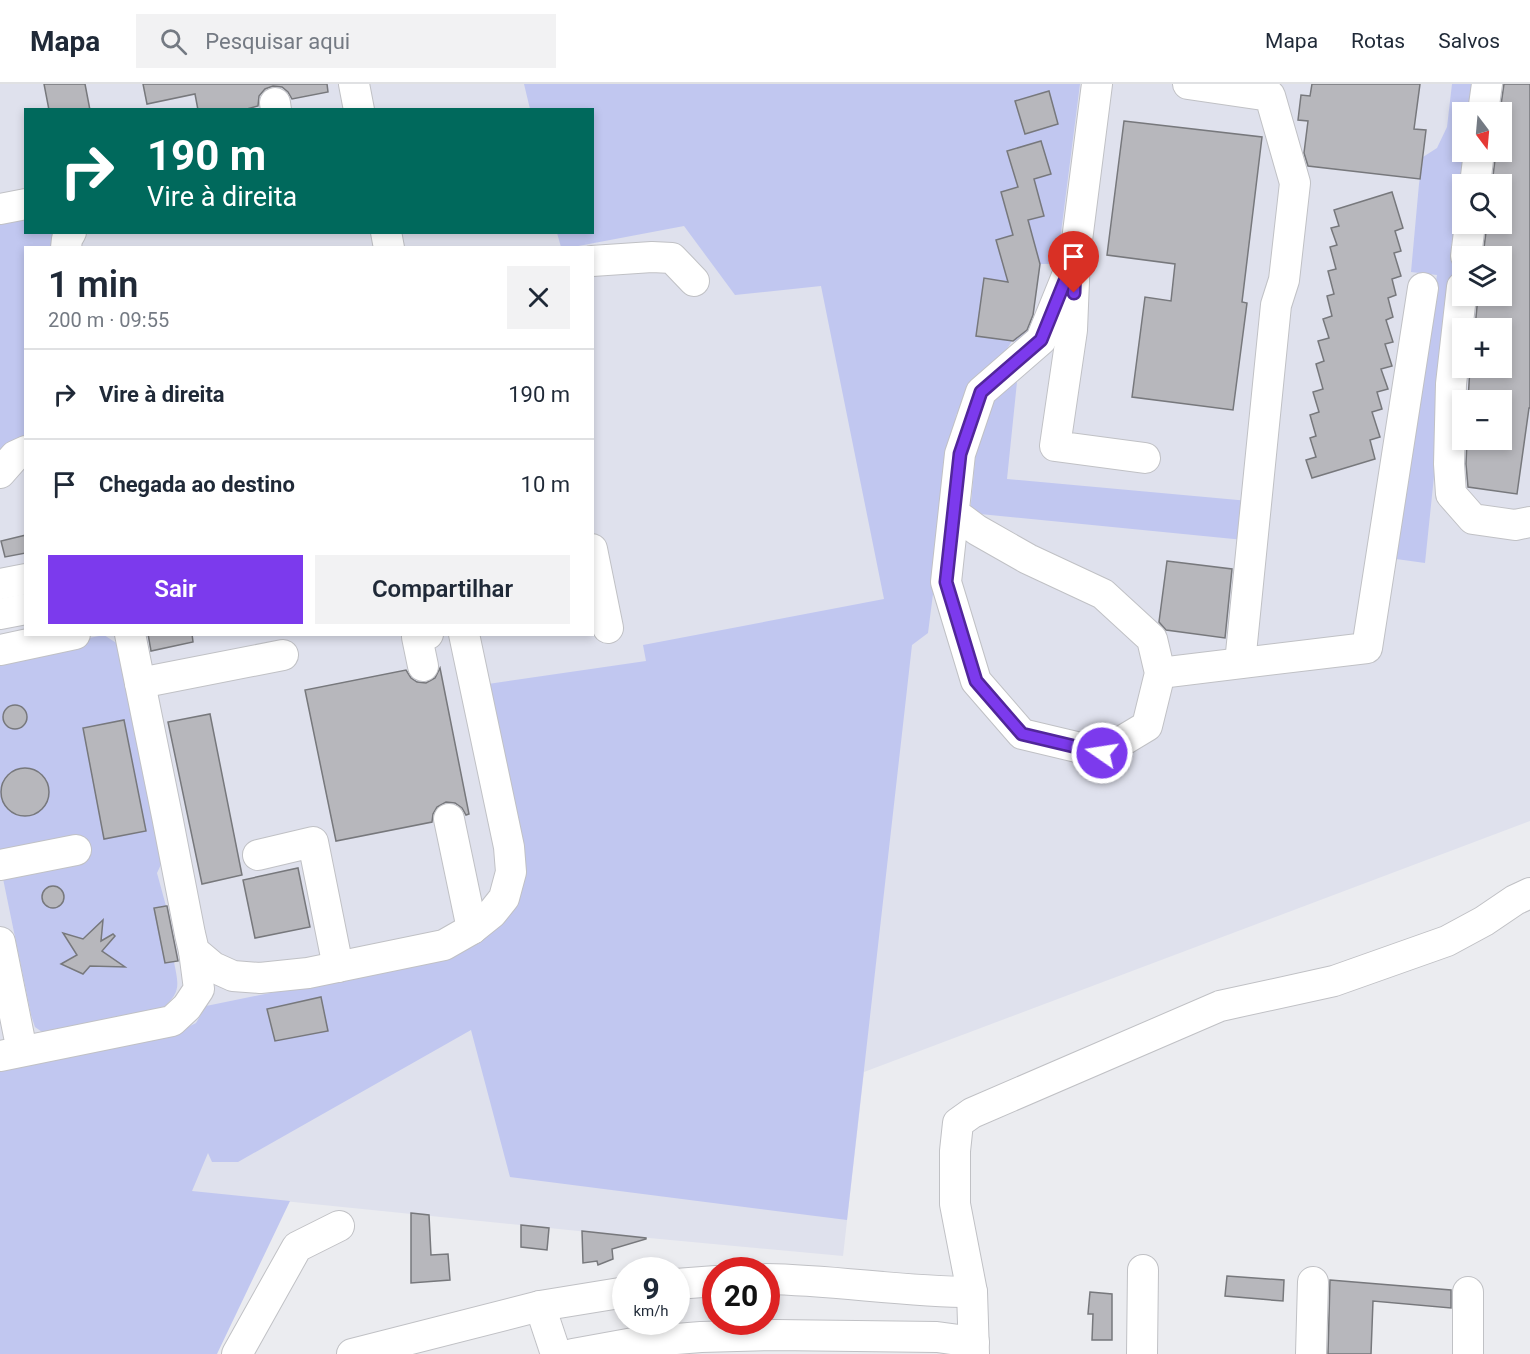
<!DOCTYPE html>
<html lang="pt">
<meta charset="utf-8">
<style>
:root{--surface:#fff;--page:#f2f2f3;--text:#1f2937;--muted:#747a83;--line:#e0e1e3;--accent:#7c3aed}
body{margin:0;font-family:Roboto,sans-serif;background:var(--page);color:var(--text);height:100vh;display:flex;flex-direction:column;font-size:22px;white-space:nowrap}
*{box-sizing:border-box;margin:0}
p{font-size:20px;color:var(--muted)}
.icon{flex:none;width:33px;height:33px;fill:none;stroke:currentColor;stroke-width:2;stroke-linecap:round;stroke-linejoin:round}
.map{position:relative;flex:1;overflow:hidden}
.drawer{position:absolute;left:24px;top:162px;width:570px;height:390px;display:flex;flex-direction:column;background:var(--surface);border-radius:0px;box-shadow:0 3px 9px #0003}
.drawer>*{flex:none}
.banner{position:absolute;left:24px;top:24px;width:570px;height:126px;border-radius:0px;box-shadow:0 3px 9px #0003;background:#00695c;color:#fff;overflow:hidden}
.needle{width:39px;rotate:164deg}
.tools{position:absolute;left:1452px;top:18px;display:grid;gap:12px}
.tools a{display:grid;place-items:center;width:60px;height:60px;border-radius:0px;background:var(--surface);box-shadow:0 3px 9px #0003;font-size:30px}
.speed{position:absolute;left:612px;top:1173px;display:flex;gap:12px;font-size:30px;font-weight:700;text-align:center}
.speed>*{display:grid;place-content:center;width:78px;height:78px;border-radius:50%;background:var(--surface);box-shadow:0 3px 9px #0003;line-height:1}
.speed small{font-size:15px;font-weight:400}
.speed .limit{border:9px solid #d22;background:#fff;color:#111}
.pin{position:absolute;display:grid;place-items:center;width:51px;height:51px;color:#fff;margin:-62px -26px;border-radius:50% 50% 50% 0;rotate:-45deg;box-shadow:0 0 6px #0007}
.pin .icon{rotate:45deg}
.me{position:absolute;width:66px;margin:-33px;rotate:283deg;stroke-linejoin:round;filter:drop-shadow(0 0 4px #0008)}
.turn{display:flex;align-items:center;gap:21px;height:126px;padding:0 24px;font-size:27px}
.turn .icon{width:78px;height:78px;stroke-width:2.5}
.turn b{display:block;font-size:42px;line-height:51px}
.round{display:grid;place-items:center;flex:none;width:63px;height:63px;border-radius:0px;background:var(--page)}
.head{display:flex;align-items:center;justify-content:space-between;height:102px;padding:0 24px}
h1{font-size:36px;font-weight:600;line-height:45px}
.primary-button{display:flex;gap:12px;margin-top:auto;padding:12px 24px}
.primary-button a{flex:1;height:69px;border-radius:0px;background:var(--accent);color:#fff;font-size:24px;font-weight:600;line-height:69px;text-align:center}
.primary-button a+a{background:var(--page);color:var(--text)}
ul{padding:0;list-style:none}
li{display:flex;align-items:center;gap:18px;height:90px;padding:0 24px;border-top:2px solid var(--line)}
li div{flex:1}
li b{display:block;font-size:22px}
li em{font-style:normal}
header{display:flex;align-items:center;gap:36px;box-sizing:border-box;height:84px;padding:0 30px;background:var(--surface);border-bottom:2px solid var(--line)}
header strong{font-size:28px}
nav{display:flex;gap:33px;margin-inline-start:auto;font-size:21px}
.search{width:420px;height:54px;background:var(--page);display:flex;align-items:center;gap:15px;box-sizing:border-box;padding:0 21px;border-radius:0px;color:var(--muted);font-size:22px}
.map>svg:first-child{display:block}
.built{fill:#dfe1ed;fill-rule:evenodd}
.green{fill:#c1c7f0}
.building{fill:#b7b7bc;stroke:#77787c;stroke-width:1.5}
.lines{fill:none;stroke-linecap:round;stroke-linejoin:round}
.minor-casing{stroke:#c0c1c5;stroke-width:32}
.minor{stroke:#fff;stroke-width:30}
.route-casing{stroke:#51269a;stroke-width:15}
.route{stroke:#7c3aed;stroke-width:10}
</style>
<header>
<strong>Mapa</strong>
<div class="search"><svg class="icon" aria-label="search" viewBox="0 0 24 24"><circle cx="10" cy="10" r="6"/><path d="M15 15l6 6"/></svg>Pesquisar aqui</div>
<nav><a>Mapa</a><a>Rotas</a><a>Salvos</a></nav>
</header>
<div class="map">
<svg width="1530" height="1270" viewBox="0 0 1530 1270">
<rect width="100%" height="100%" fill="#ebecf0"/>
<path class="built" d="M 0,0 L 1530,0 L 1530,737 L 864,988 L 843,1172 L 617,1151 L 0,1088 ZM 26,26 L 592,26 L 592,148 L 26,148 ZM 1462,28 L 1502,28 L 1502,68 L 1462,68 ZM 1462,100 L 1502,100 L 1502,140 L 1462,140 ZM 26,164 L 592,164 L 592,550 L 26,550 ZM 1462,172 L 1502,172 L 1502,212 L 1462,212 ZM 1462,244 L 1502,244 L 1502,284 L 1462,284 ZM 1462,316 L 1502,316 L 1502,356 L 1462,356 Z"/>
<g class="green">
<path d="M 524,0 L 1080,0 L 1057,180 L 1040,180 L 1028,259 L 1012,257 L 998,279 L 970,308 L 956,331 L 928,549 L 912,561 L 847,1136 L 510,1093 L 471,946 L 238,1078 L 212,1078 L 208,1069 L 192,1107 L 290,1117 L 217,1270 L 0,1270 L 0,985 L 176,949 L 196,939 L 206,922 L 447,873 L 516,817 L 488,600 L 646,577 L 643,561 L 884,515 L 821,202 L 735,211 L 684,142 L 573,163 L 561,163 L 557,149 L 592,148 L 592,26 L 530,25 Z"/>
<path d="M 1452,0 L 1476,0 L 1473,28 L 1462,28 L 1462,68 L 1468,68 L 1462,100 L 1462,123 L 1425,479 L 1389,474 L 1437,191 L 1411,188 L 1419,100 L 1423,73 L 1437,64 L 1447,43 Z"/>
<path d="M 25,132 L 26,148 L 57,149 L 53,163 L 26,164 L 25,354 L 0,368 L 0,140 Z"/>
<path d="M 1017,298 L 1007,395 L 1249,417 L 1244,456 L 970,429 L 978,345 L 985,324 L 1002,305 Z"/>
<path d="M 104,551 L 121,562 L 164,774 L 157,789 L 166,822 L 155,824 L 165,879 L 174,878 C 179,903 181,908 161,926 L 45,950 L 35,943 L 31,931 L 0,780 L 0,572 Z"/>
</g>
<g class="building">
<path d="M 44,0 L 85,0 L 90,26 L 49,26 Z"/>
<path d="M 143,0 L 327,0 L 328,8 L 292,15 L 288,8 L 282,3 L 273,2 L 265,5 L 259,12 L 258,22 L 243,26 L 198,26 L 195,10 L 147,20 Z"/>
<path d="M 1312,0 L 1420,0 L 1414,45 L 1426,46 L 1420,95 L 1308,82 L 1304,69 L 1308,37 L 1298,36 L 1301,11 L 1310,12 Z"/>
<path d="M 1504,0 L 1530,0 L 1530,324 L 1529,324 L 1517,410 L 1468,403 L 1466,380 L 1467,356 L 1502,356 L 1502,316 L 1468,316 L 1470,284 L 1502,284 L 1502,244 L 1475,244 L 1478,212 L 1502,212 L 1502,172 L 1483,172 L 1487,140 L 1502,140 L 1502,100 L 1492,100 L 1496,68 L 1502,68 L 1502,28 L 1500,28 Z"/>
<path d="M 1049,7 L 1058,40 L 1025,50 L 1015,17 Z"/>
<path d="M 1124,37 L 1262,53 L 1242,218 L 1247,219 L 1233,326 L 1132,313 L 1145,213 L 1171,217 L 1175,180 L 1107,171 Z"/>
<path d="M 1041,57 L 1051,90 L 1034,95 L 1044,132 L 1028,136 L 1040,180 L 1033,231 L 1027,246 L 1013,257 L 976,252 L 984,194 L 1008,198 L 996,156 L 1013,151 L 1001,108 L 1018,103 L 1007,67 Z"/>
<path d="M 1392,108 L 1403,144 L 1395,147 L 1401,167 L 1394,169 L 1401,192 L 1392,195 L 1396,211 L 1388,214 L 1393,233 L 1386,236 L 1393,258 L 1385,260 L 1392,282 L 1381,285 L 1388,305 L 1377,308 L 1382,325 L 1372,328 L 1380,353 L 1370,356 L 1375,375 L 1312,394 L 1306,376 L 1316,373 L 1310,354 L 1316,352 L 1310,331 L 1319,328 L 1313,308 L 1323,305 L 1316,280 L 1324,277 L 1318,257 L 1329,254 L 1323,235 L 1332,232 L 1327,212 L 1334,210 L 1328,187 L 1336,185 L 1330,163 L 1337,161 L 1331,144 L 1339,142 L 1334,126 Z"/>
<path d="M 26,451 L 26,469 L 5,473 L 1,457 Z"/>
<path d="M 1167,477 L 1232,485 L 1225,554 L 1166,546 L 1159,538 Z"/>
<path d="M 148,550 L 192,550 L 193,558 L 151,567 Z"/>
<path d="M 440,584 L 469,730 L 466,731 L 462,724 L 455,719 L 446,718 L 437,723 L 433,730 L 432,738 L 336,757 L 305,606 L 406,586 L 411,594 L 417,598 L 426,599 L 435,594 Z"/>
<circle cx="15" cy="633" r="12"/>
<path d="M 210,630 L 242,791 L 202,800 L 168,638 Z"/>
<path d="M 124,636 L 146,747 L 104,755 L 83,644 Z"/>
<circle cx="25" cy="708" r="24"/>
<path d="M 298,784 L 310,843 L 255,854 L 243,796 Z"/>
<circle cx="53" cy="813" r="11"/>
<path d="M 166,822 L 167,822 L 178,877 L 165,879 L 154,824 Z"/>
<path d="M 103,836 L 101,857 L 113,850 L 115,852 L 102,867 L 125,883 L 90,882 L 83,890 L 61,880 L 77,871 L 63,849 L 83,855 Z"/>
<path d="M 321,913 L 328,947 L 275,957 L 267,925 Z"/>
<path d="M 411,1129 L 429,1131 L 431,1171 L 448,1170 L 450,1196 L 411,1199 Z"/>
<path d="M 521,1141 L 549,1144 L 547,1166 L 521,1163 Z"/>
<path d="M 582,1147 L 646,1154 L 646,1155 L 612,1165 L 613,1175 L 598,1181 L 597,1177 L 583,1179 Z"/>
<path d="M 1227,1192 L 1284,1196 L 1283,1217 L 1225,1212 Z"/>
<path d="M 1330,1196 L 1451,1206 L 1451,1224 L 1373,1217 L 1371,1270 L 1328,1270 Z"/>
<path d="M 1090,1208 L 1112,1210 L 1112,1256 L 1092,1256 L 1093,1230 L 1088,1230 Z"/>
</g>
<g class="lines">
<defs>
<g id="minor">
<path d="M 354,0 L 359,26"/>
<path d="M 1097,0 L 1075,172 L 1072,246 L 1055,362 L 1145,374"/>
<path d="M 1188,0 L 1270,12 L 1295,99 L 1284,196 L 1276,221 L 1240,579"/>
<path d="M 275,19 L 276,26"/>
<path d="M 1483,28 L 1487,0"/>
<path d="M 1475,100 L 1479,68"/>
<path d="M 0,125 L 26,120"/>
<path d="M 386,148 L 389,164"/>
<path d="M 66,164 L 67,155 L 71,148"/>
<path d="M 1466,172 L 1470,140"/>
<path d="M 592,177 L 652,173 L 672,174 L 694,197"/>
<path d="M 1462,203 L 1451,300 L 1449,380 L 1451,410 L 1473,435 L 1515,441 L 1530,438"/>
<path d="M 0,389 L 15,372 L 26,367"/>
<path d="M 954,429 L 977,446 L 1028,475 L 1103,510 L 1152,555 L 1160,589 L 1147,642 L 1102,669 L 1022,650 L 976,597 L 946,498 L 960,370 L 981,308 L 1041,256 L 1075,172"/>
<path d="M 592,465 L 608,544"/>
<path d="M 0,500 L 26,495"/>
<path d="M 0,530 L 26,525"/>
<path d="M 130,550 L 167,732 L 190,850 L 194,867 L 213,883 L 233,892 L 260,894 L 308,889 L 444,861 L 472,845 L 492,829 L 504,814 L 511,788 L 509,763 L 464,550"/>
<path d="M 0,566 L 75,550"/>
<path d="M 423,582 L 417,553 L 428,550"/>
<path d="M 1160,589 L 1367,564 L 1423,204"/>
<path d="M 140,599 L 283,571"/>
<path d="M 449,735 L 472,845"/>
<path d="M 258,771 L 313,758 L 338,883"/>
<path d="M 0,781 L 76,766"/>
<path d="M 0,858 L 22,967"/>
<path d="M 0,972 L 172,937 L 187,923 L 199,905 L 194,867"/>
<path d="M 766,1195 C 835,1196 904,1208 972,1208"/>
<path d="M 676,1200 L 716,1197"/>
<path d="M 540,1222 L 556,1270"/>
<path d="M 237,1270 L 297,1163 L 339,1142"/>
<path d="M 352,1270 L 540,1222 L 626,1208"/>
<path d="M 573,1270 L 639,1258 L 701,1253 L 775,1251 L 937,1253 L 974,1258"/>
<path d="M 974,1270 L 972,1208 L 955,1120 L 955,1067 L 958,1039 L 972,1029 L 1220,922 L 1334,897 L 1447,857 L 1484,837 L 1515,816 L 1530,809"/>
<path d="M 1142,1270 L 1143,1186"/>
<path d="M 1311,1270 L 1313,1198"/>
<path d="M 1468,1270 L 1468,1208"/>
</g>
</defs>
<use href="#minor" class="minor-casing"/>
<use href="#minor" class="minor"/>
</g>
<g class="lines">
<defs>
<path id="route" d="M 1074,209 L 1075,172 L 1041,256 L 981,308 L 960,370 L 946,498 L 976,597 L 1022,650 L 1102,669"/>
</defs>
<use href="#route" class="route-casing"/>
<use href="#route" class="route"/>
</g>
</svg>
<div class="tools">
<a><svg class="needle" viewBox="-14 -14 28 28"><path d="M0-13l5 13h-10z" fill="#e53935"/><path d="M0 13l5-13h-10z" fill="#747a83"/></svg></a>
<a><svg class="icon" aria-label="search" viewBox="0 0 24 24"><circle cx="10" cy="10" r="6"/><path d="M15 15l6 6"/></svg></a>
<a><svg class="icon" aria-label="layers" viewBox="0 0 24 24"><path d="M12 4l9 5-9 5-9-5zM3 14l9 5 9-5"/></svg></a>
<a>+</a>
<a>−</a>
</div>
<div class="speed"><div>9<small>km/h</small></div><div class="limit">20</div></div>
<div class="pin" style="left:1074px;top:209px;background:#d93025"><svg class="icon" aria-label="arrive" viewBox="0 0 24 24"><path d="M6 21V4h12l-3 4 3 4H6"/></svg></div>
<svg class="me" style="left:1102px;top:669px" viewBox="-20 -20 40 40"><circle r="17" fill="#7c3aed" stroke="#fff" stroke-width="3"/><path d="M0-11L8 9 0 5-8 9z" fill="#fff"/></svg>
<div class="banner">
<div class="turn"><svg class="icon" aria-label="right" viewBox="0 0 24 24"><path d="M7 20v-9h11M14 6l5 5-5 5"/></svg><div><b>190 m</b>Vire à direita</div></div>
</div>
<section class="drawer">
<div class="head"><div><h1>1 min</h1><p>200 m · 09:55</p></div><a class="round"><svg class="icon" aria-label="close" viewBox="0 0 24 24"><path d="M6 6l12 12M18 6L6 18"/></svg></a></div>
<ul>
<li><svg class="icon" aria-label="right" viewBox="0 0 24 24"><path d="M7 20v-9h11M14 6l5 5-5 5"/></svg><div><b>Vire à direita</b></div><em>190 m</em></li>
<li><svg class="icon" aria-label="arrive" viewBox="0 0 24 24"><path d="M6 21V4h12l-3 4 3 4H6"/></svg><div><b>Chegada ao destino</b></div><em>10 m</em></li>
</ul>
<div class="primary-button"><a>Sair</a><a>Compartilhar</a></div>
</section>
</div>
